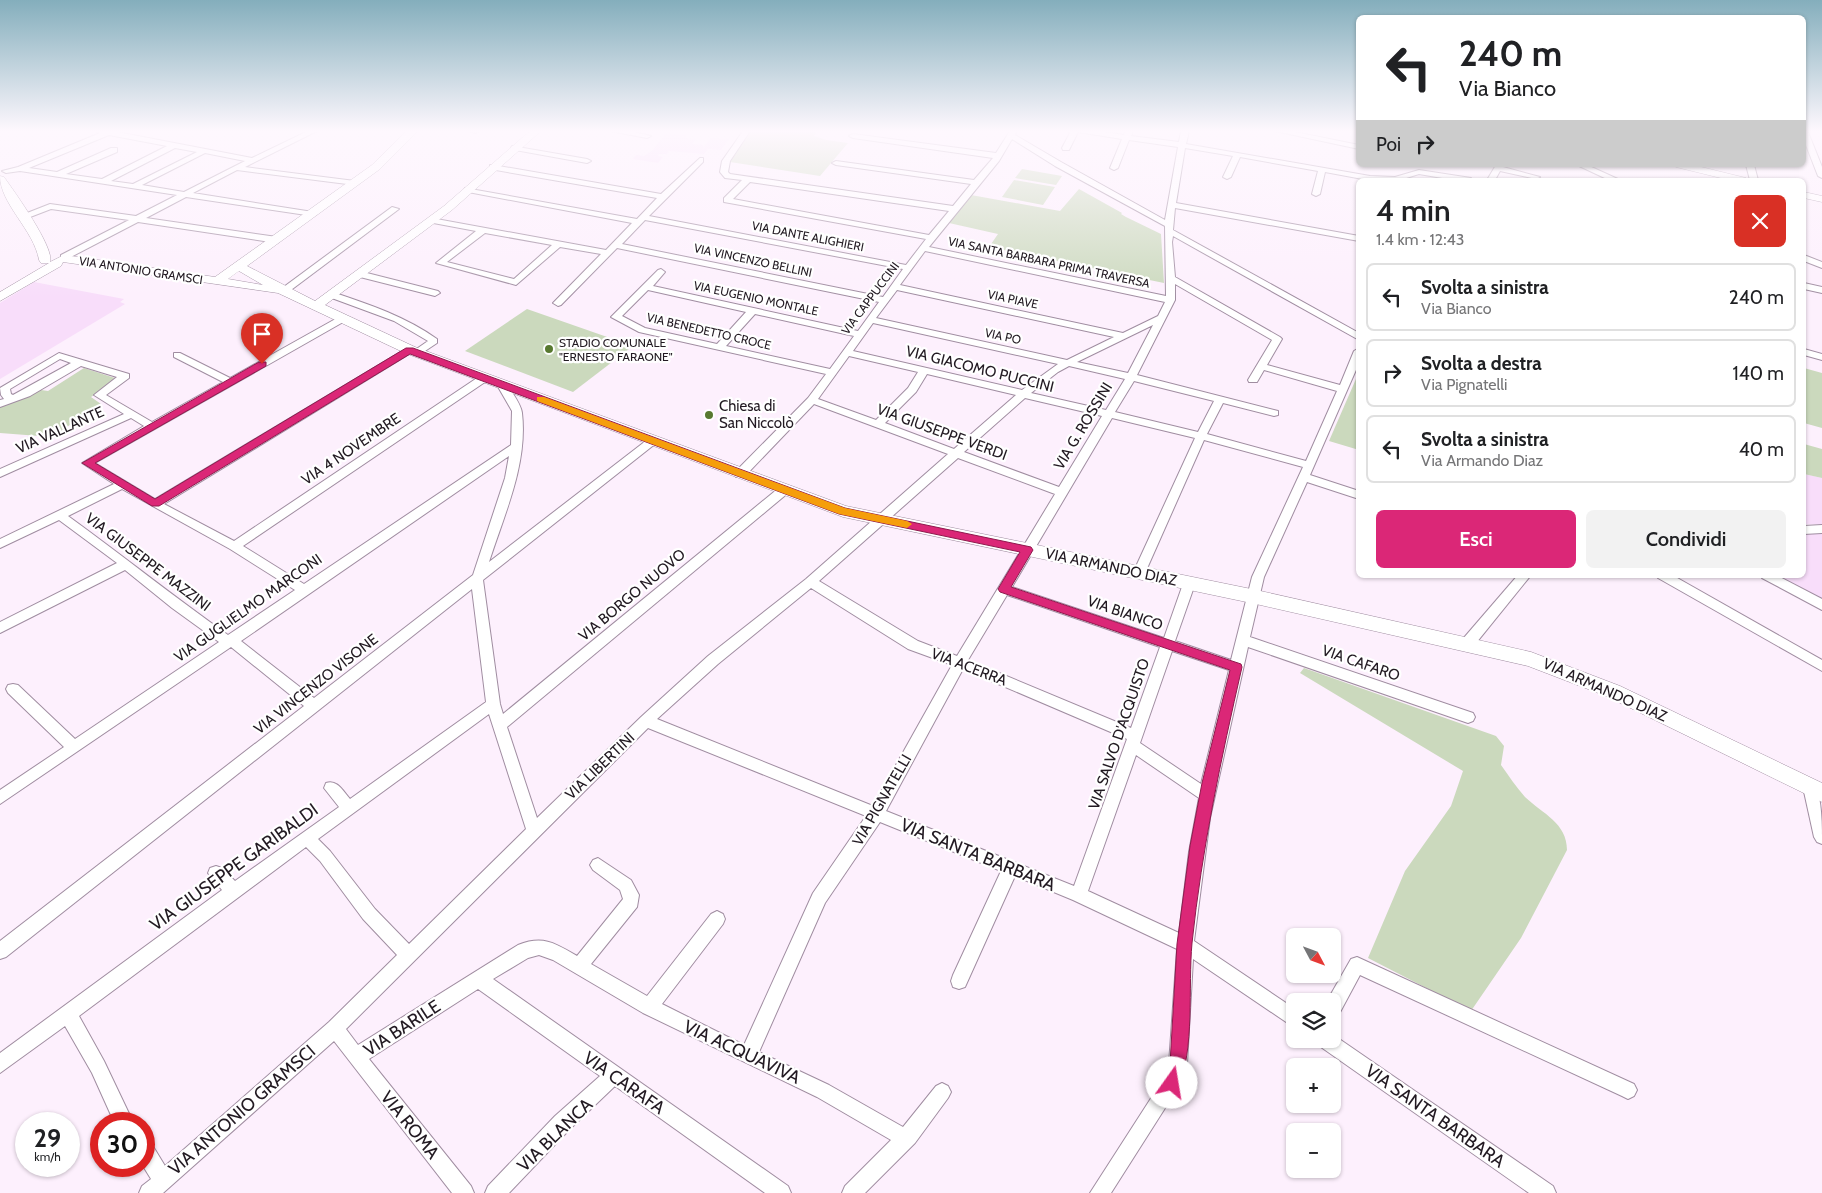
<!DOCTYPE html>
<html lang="it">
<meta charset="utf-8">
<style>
:root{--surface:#fff;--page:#f2f2f2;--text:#202124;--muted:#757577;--line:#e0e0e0;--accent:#db2777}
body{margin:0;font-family:Cabin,sans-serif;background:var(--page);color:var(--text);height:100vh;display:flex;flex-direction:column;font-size:19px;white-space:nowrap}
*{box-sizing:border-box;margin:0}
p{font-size:16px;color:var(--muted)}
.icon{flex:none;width:28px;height:28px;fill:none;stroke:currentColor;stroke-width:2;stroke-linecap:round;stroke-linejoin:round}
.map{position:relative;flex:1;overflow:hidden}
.side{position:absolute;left:1356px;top:178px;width:450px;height:400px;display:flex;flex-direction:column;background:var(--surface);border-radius:8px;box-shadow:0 1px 4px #0004}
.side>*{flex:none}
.hud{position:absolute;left:1356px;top:15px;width:450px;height:152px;border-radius:8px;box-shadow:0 1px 4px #0004;background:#fff;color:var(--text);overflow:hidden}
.needle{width:32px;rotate:131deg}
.buttons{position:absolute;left:1286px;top:928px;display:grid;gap:10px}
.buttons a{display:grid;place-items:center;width:55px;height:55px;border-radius:8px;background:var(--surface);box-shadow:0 1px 4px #0004;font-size:25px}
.speed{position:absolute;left:15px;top:1112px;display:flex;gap:10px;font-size:25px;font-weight:700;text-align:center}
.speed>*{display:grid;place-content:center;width:65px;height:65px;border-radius:50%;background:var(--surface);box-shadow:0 1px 4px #0004;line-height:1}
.speed small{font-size:12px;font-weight:400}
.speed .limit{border:8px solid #d22;background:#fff;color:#111}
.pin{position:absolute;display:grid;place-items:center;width:42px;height:42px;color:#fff;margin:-51px -21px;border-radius:50% 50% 50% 0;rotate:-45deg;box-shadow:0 0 5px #0007}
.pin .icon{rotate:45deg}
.me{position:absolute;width:55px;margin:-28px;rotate:13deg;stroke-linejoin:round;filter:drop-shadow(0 0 4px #0008)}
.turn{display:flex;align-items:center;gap:18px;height:105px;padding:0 20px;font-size:22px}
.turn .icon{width:65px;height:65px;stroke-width:2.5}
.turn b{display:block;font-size:35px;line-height:42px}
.then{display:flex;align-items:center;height:48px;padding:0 20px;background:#0003;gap:10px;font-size:19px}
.round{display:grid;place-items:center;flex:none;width:52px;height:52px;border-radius:8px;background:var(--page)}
.summary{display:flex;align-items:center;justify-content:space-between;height:85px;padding:0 20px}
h1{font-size:30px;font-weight:600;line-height:38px}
.primary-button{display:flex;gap:10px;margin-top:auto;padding:10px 20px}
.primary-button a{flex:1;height:58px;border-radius:8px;background:var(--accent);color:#fff;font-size:20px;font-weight:600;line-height:58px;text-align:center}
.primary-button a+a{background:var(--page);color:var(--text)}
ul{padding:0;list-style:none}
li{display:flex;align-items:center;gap:15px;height:68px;margin:0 10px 8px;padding:0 10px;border:2px solid var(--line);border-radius:8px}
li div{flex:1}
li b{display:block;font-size:19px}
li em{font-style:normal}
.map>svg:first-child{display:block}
.built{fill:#f8ddfa}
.green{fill:#cbd9bd}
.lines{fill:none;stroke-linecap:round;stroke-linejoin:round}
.street-casing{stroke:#a08da1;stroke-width:2}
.secondary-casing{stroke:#a08da1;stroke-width:1}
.street{fill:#fff;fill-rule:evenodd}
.secondary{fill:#fff;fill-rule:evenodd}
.route{fill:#db2777;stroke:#8e194d}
.slow{fill:#f59e0b}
.poi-dot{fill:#587930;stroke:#fff;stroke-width:2}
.labels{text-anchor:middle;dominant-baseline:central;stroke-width:4.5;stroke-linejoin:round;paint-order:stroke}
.far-street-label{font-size:12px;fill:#221a22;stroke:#fff}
.far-poi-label{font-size:12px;fill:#221a22;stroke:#fff;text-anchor:start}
.street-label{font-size:15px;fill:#221a22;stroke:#fff}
.poi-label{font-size:15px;fill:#221a22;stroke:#fff;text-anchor:start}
.near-street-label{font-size:18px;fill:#221a22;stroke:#fff}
</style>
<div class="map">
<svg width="1822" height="1193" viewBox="0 0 1822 1193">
<rect width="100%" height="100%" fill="#fdf0fd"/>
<g class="built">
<path d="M 666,133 L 687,135 L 685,138 L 696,139 L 692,144 L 703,145 L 703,148 L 711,138 L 729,139 L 721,150 L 708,149 L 704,154 L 669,151 L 667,154 L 659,154 L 658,156 L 663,157 L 658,163 L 633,159 L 636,155 L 644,156 L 653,150 Z"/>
<path d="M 34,282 L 124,299 L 120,302 L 125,304 L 0,379 L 0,303 Z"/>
<path d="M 1804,474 L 1822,478 L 1822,524 L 1804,524 Z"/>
<path d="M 1822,531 L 1822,602 L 1771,575 L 1804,575 L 1804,533 Z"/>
</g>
<g class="green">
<path d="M 751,131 L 817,131 L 814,136 L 826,140 L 848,143 L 820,176 L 730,162 Z"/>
<path d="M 1022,169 L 1062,176 L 1056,185 L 1015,178 Z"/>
<path d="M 1014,180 L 1055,187 L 1043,205 L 1002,197 Z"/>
<path d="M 1079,189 L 1122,213 L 1121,214 L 1126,217 L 1161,234 L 1164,283 L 989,247 L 998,234 L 949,223 L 971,195 L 1060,211 Z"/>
<path d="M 527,309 L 633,346 L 573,392 L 465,351 Z"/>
<path d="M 84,368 L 118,379 L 91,397 L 101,404 L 52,437 L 0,433 L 0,407 L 41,390 L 48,391 Z"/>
<path d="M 1804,368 L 1822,373 L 1822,428 L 1804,423 Z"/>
<path d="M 1359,372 L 1359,450 L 1329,441 Z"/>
<path d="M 1804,444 L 1822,449 L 1822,478 L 1804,474 Z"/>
<path d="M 1304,668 L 1496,736 L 1504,746 L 1501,765 C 1509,776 1516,787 1525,797 C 1543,814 1567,823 1567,850 L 1521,938 L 1471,1011 L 1368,958 L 1405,871 L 1451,806 L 1463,771 L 1300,673 Z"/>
</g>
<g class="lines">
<defs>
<g id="street">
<path d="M 96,131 L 112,131 L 252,158 L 308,131 L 317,131 L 245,167 L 355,181 L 359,183 L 355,185 L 237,170 L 193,193 L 313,212 L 317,214 L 313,216 L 186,197 L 146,218 L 277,237 L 281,240 L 277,243 L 138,222 L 67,259 L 61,259 L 61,255 L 129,220 L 51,209 L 25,219 L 21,217 L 22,215 L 50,204 L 136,216 L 177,195 L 20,171 L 6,173 L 2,171 L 18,167 L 100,133 ZM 109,135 L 167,146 L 102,179 L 66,174 L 117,152 L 117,148 L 111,148 L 57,172 L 29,168 ZM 175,148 L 197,152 L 133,184 L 111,181 ZM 205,153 L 245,161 L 184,192 L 142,185 Z"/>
<path d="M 468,131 L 479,131 L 476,133 Z"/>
<path d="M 610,131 L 629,131 L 651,136 L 647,138 Z"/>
<path d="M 743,131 L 750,131 L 730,161 L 728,172 L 730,174 L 953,206 L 971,184 L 836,165 L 832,163 L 836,161 L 974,180 L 993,158 L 853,138 L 849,136 L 853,134 L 996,153 L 1010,131 L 1017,131 L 1015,135 L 1061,162 L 1165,220 L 1178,147 L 1129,140 L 1118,168 L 1114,170 L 1110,168 L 1122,139 L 1078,132 L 1069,150 L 1063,150 L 1062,148 L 1071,131 L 1098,131 L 1124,135 L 1125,131 L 1133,131 L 1131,136 L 1179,142 L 1181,131 L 1189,131 L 1186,144 L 1370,176 L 1395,177 L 1419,170 L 1471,178 L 1472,180 L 1454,180 L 1419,174 L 1400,180 L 1368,180 L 1325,172 L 1320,194 L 1316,196 L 1312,194 L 1318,171 L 1240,157 L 1231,177 L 1227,179 L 1223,177 L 1233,156 L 1185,148 L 1176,203 L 1359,236 L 1359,241 L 1175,208 L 1173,230 L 1359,333 L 1359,340 L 1173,236 L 1172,242 L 1175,277 L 1280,337 L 1282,339 L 1267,365 L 1340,385 L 1354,351 L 1359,348 L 1359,363 L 1310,475 L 1359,491 L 1359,499 L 1307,482 L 1264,577 L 1250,637 L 1473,713 L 1475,717 L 1473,721 L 1468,723 L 1248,647 L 1210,818 L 1194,941 L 1295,1009 L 1295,1028 L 1193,959 L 1187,1064 L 1181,1083 L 1111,1193 L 1090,1193 L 1164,1078 L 1169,1064 L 1177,949 L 1073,900 L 1015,876 L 965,987 L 959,989 L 953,987 L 951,981 L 953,975 L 1001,871 L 880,822 L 825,903 L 759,1052 L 829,1085 L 903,1127 L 936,1086 L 942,1083 L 948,1086 L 951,1092 L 948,1098 L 915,1143 L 865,1193 L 842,1193 L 845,1186 L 891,1140 L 817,1097 L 643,1013 L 553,960 L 539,955 L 528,958 L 493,979 L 788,1186 L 791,1193 L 765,1193 L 615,1086 L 569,1130 L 509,1193 L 485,1193 L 488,1186 L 555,1116 L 600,1076 L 478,989 L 369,1059 L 471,1186 L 474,1193 L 452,1193 L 334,1041 L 163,1193 L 139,1193 L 142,1186 L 151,1179 L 143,1166 L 144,1141 L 151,1143 L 165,1166 L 329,1022 L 397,955 L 363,919 L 320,861 L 306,847 L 79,1016 L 104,1061 L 134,1124 L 115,1124 L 92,1073 L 65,1026 L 0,1073 L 0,1053 L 222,890 L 208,873 L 210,868 L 216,866 L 222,868 L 235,881 L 339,807 L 324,788 L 326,783 C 337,779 343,791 350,799 L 486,702 L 472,589 L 6,957 L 0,959 L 0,941 L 304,706 L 231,647 L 0,804 L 0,790 L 64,747 L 8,693 L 6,689 L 8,685 L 13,684 L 18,685 L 75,739 L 219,642 L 172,608 L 125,570 L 0,633 L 0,622 L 117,563 L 59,520 L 0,548 L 0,539 L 114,484 L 82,463 L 144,426 L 131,418 L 0,477 L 0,469 L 124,414 L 94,395 L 117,377 L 81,366 L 30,396 L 0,407 L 0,400 L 4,399 L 1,395 L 0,388 L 59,353 L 129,374 L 129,378 L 106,395 L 152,422 L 223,382 L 174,357 L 174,353 L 180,353 L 230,378 L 339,317 L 345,317 L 345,321 L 95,463 L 155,499 L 407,348 L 415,350 L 428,341 L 394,321 L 329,297 L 329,293 L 335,293 C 371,305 406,317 437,339 L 437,343 L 419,355 L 411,353 L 164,504 L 234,541 L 480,376 L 488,376 L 488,380 L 243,546 L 304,584 L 511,445 L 512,411 L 497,385 L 498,383 L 506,383 C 511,391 521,404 522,413 C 528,464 504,515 489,562 L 647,440 L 655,440 L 656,442 L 655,444 L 483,580 L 500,704 L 503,714 L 780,487 L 788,487 L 790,490 L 788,493 L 507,727 L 537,818 L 641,717 L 708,656 L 806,579 L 948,454 L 814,404 L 744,477 L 736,477 L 734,474 L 736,471 L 808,398 L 826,374 L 639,332 L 611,317 L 658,270 L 661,269 L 665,272 L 653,286 L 858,331 L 879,302 L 617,248 L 561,305 L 558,306 L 553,303 L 555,301 L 601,254 L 560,247 L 516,285 L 436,263 L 476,231 L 428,222 L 427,220 L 431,218 L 606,250 L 632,223 L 468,192 L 464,190 L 465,188 L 637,219 L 657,198 L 490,169 L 490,165 L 493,165 L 661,194 L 700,158 L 703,158 L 703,162 L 649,216 L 906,265 L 926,239 L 724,202 L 724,198 L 742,180 L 725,178 L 720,172 L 722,161 ZM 1012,139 L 1055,166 L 1165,226 L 1166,296 L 929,247 L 999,161 ZM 750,182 L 949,211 L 929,235 L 733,199 ZM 645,220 L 903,269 L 883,297 L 622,244 ZM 485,233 L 552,245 L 514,279 L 447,262 ZM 925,251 L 1165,302 L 1158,316 L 1123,333 L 900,285 ZM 1175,284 L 1272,340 L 1248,380 L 1249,382 L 1257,382 L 1264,370 L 1337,391 L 1306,461 L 1207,434 L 1223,403 L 1274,416 L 1278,415 L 1278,411 L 1137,375 L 1175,300 ZM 648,290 L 746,312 L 717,344 L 645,328 L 622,316 ZM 897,290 L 1114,337 L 1067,360 L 876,318 ZM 755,314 L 854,336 L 830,369 L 726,346 ZM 873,323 L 1058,364 L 1022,390 L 853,351 ZM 1153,325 L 1128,373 L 1077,362 ZM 849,356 L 918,372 L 908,388 L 876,420 L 818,399 ZM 60,359 L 71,363 L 13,395 L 11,394 L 10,389 ZM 1069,366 L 1125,379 L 1106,410 L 1031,393 L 1058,372 ZM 927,374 L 1016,395 L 954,449 L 885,423 L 916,392 ZM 1134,381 L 1214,401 L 1198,432 L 1115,412 ZM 1025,398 L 1102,416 L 1059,487 L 964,452 ZM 1112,418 L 1195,438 L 1133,573 L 1139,577 L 1145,573 L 1204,440 L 1303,467 L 1252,577 L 1231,660 L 1175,641 L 1195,584 L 1193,581 L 1189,579 L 1183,584 L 1164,638 L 1012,587 ZM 509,456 L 505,478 L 473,575 L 314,698 L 241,641 ZM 958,458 L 1055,494 L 957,656 L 918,641 L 819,581 ZM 122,489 L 230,549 L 295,590 L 228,635 C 174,597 122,555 68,516 ZM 811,588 L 908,649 L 952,665 L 873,806 L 657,719 L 718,664 ZM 1007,595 L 1160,647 L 1131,728 L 968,660 ZM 1172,651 L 1229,670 L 1201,784 L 1140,743 ZM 963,669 L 1127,739 L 1074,886 L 886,811 ZM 489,714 L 526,829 L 409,944 L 375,909 L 330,851 L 318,839 ZM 648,728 L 866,816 L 813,893 L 744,1045 L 662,1004 L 723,924 L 725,919 L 723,914 L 717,911 L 711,914 L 647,996 L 591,964 L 637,907 L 639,895 L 631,880 L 598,858 L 593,860 L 590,865 L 593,870 L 620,890 L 623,899 L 577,956 C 555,943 543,935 518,945 L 358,1045 L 346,1029 ZM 1136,755 L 1199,798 L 1189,852 L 1179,933 L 1088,891 Z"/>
<path d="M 1275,131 L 1290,131 L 1359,145 L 1359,149 Z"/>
<path d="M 1804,131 L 1808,132 L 1822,167 L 1822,178 L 1818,176 L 1804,140 Z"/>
<path d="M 512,146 L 587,159 L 591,161 L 587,163 L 515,150 L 511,148 Z"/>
<path d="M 1496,165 L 1504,165 L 1503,167 L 1540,177 L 1536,179 L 1500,171 L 1495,180 L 1487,180 Z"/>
<path d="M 1577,165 L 1587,165 L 1620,180 L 1609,180 Z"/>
<path d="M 1746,165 L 1754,165 L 1758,180 L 1750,180 Z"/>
<path d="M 392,207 L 399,209 L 287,293 L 281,293 L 281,289 Z"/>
<path d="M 1804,255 L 1822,262 L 1822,268 L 1804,261 Z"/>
<path d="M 359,271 L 438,291 L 440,293 L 435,296 L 356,276 L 355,274 Z"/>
<path d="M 1804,283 L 1822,287 L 1822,293 L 1804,289 Z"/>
<path d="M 1804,349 L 1822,354 L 1822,360 L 1804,355 Z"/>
<path d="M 1822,525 L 1822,533 L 1804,534 L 1804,526 Z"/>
<path d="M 1518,575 L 1531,575 L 1472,648 L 1462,648 L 1460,644 L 1462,640 Z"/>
<path d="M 1656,575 L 1672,575 L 1822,660 L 1822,671 L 1658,578 Z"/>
<path d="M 1760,575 L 1776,575 L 1822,599 L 1822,610 L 1762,578 Z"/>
<path d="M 1810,781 L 1815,782 C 1822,802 1822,823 1822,844 L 1817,842 L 1814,837 L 1803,787 L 1805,782 Z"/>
<path d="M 1357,957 L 1634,1084 L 1637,1090 L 1634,1096 L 1628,1099 L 1622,1096 L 1360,975 L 1338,1016 L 1332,1018 L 1332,1001 L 1327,1001 L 1351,959 Z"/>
<path d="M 1332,1034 L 1553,1186 L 1556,1193 L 1529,1193 L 1318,1045 L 1315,1039 L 1332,1039 Z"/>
</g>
<g id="secondary">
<path d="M 407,131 L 418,131 L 380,169 L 247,266 L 315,301 L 444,206 L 530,131 L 541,131 L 452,210 L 325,305 L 415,347 L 846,506 L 1256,590 L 1531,652 L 1620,686 L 1822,783 L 1822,802 L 1606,696 L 1528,666 L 1256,604 L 843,517 L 405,353 L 278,293 L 63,262 L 61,266 L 0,301 L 0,292 L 49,263 L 41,263 L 39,260 C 34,230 0,204 0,176 L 4,177 C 14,191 55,248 50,262 L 64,255 L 215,277 L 372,165 ZM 239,271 L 263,285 L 228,279 Z"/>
<path d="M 1675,165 L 1693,165 L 1746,178 L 1747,180 L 1729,180 L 1676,167 Z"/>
<path d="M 1804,192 L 1822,196 L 1822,202 L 1804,198 Z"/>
</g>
</defs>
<use href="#street" class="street-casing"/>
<use href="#secondary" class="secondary-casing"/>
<use href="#street" class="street"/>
<use href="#secondary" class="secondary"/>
</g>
<linearGradient id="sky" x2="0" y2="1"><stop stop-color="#84aebc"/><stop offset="0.44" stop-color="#fef8fe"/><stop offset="1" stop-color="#fef8fe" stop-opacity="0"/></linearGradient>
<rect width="1822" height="298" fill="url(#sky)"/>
<path class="route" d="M 406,348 L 413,348 L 845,508 L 1031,547 L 1033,550 L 1011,587 L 1241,664 L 1242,667 C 1221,759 1202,848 1192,943 C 1188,987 1195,1048 1178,1089 L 1172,1091 L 1167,1089 L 1164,1083 L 1170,1064 L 1177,944 L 1190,846 L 1202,783 L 1230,670 L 1000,592 L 998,589 L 1020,552 L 839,514 L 410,354 L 159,506 L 152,506 L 82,463 L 259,362 L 266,362 L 266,366 L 95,463 L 155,499 Z"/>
<path class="slow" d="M 537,397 L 544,397 L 845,508 L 907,521 L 912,524 L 907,528 L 839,514 L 537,401 Z"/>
<g class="poi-dot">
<circle cx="549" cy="349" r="5"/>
<circle cx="709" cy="415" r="5"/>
</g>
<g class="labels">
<g class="far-street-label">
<text transform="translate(808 236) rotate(11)">VIA DANTE ALIGHIERI</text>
<text transform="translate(753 260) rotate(12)">VIA VINCENZO BELLINI</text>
<text transform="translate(1049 262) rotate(12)">VIA SANTA BARBARA PRIMA TRAVERSA</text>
<text transform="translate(141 270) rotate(9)">VIA ANTONIO GRAMSCI</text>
<text transform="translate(756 298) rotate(12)">VIA EUGENIO MONTALE</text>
<text transform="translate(870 298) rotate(-53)">VIA CAPPUCCINI</text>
<text transform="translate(1013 299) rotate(12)">VIA PIAVE</text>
<text transform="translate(709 331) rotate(13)">VIA BENEDETTO CROCE</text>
<text transform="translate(1003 336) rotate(12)">VIA PO</text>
</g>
<g class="far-poi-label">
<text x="559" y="342">STADIO COMUNALE<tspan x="559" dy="14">"ERNESTO FARAONE"</tspan></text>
</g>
<g class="street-label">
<text transform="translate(980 369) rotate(14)">VIA GIACOMO PUCCINI</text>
<text transform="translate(1083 426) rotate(-59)">VIA G. ROSSINI</text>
<text transform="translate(60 430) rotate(-24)">VIA VALLANTE</text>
<text transform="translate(942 432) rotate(20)">VIA GIUSEPPE VERDI</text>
<text transform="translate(351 449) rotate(-34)">VIA 4 NOVEMBRE</text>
<text transform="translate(148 562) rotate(37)">VIA GIUSEPPE MAZZINI</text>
<text transform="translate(1111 567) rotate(12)">VIA ARMANDO DIAZ</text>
<text transform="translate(632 595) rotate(-40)">VIA BORGO NUOVO</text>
<text transform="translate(248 608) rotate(-35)">VIA GUGLIELMO MARCONI</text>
<text transform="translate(1125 613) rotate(19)">VIA BIANCO</text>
<text transform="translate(1361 663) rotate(19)">VIA CAFARO</text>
<text transform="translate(969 667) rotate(21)">VIA ACERRA</text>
<text transform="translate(316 684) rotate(-38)">VIA VINCENZO VISONE</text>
<text transform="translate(1605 690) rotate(24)">VIA ARMANDO DIAZ</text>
<text transform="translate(1119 734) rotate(-71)">VIA SALVO D'ACQUISTO</text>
<text transform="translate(600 766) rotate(-44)">VIA LIBERTINI</text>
<text transform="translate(882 800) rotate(-60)">VIA PIGNATELLI</text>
</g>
<g class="poi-label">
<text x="719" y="406">Chiesa di<tspan x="719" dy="17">San Niccolò</tspan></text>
</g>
<g class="near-street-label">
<text transform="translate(978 855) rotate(22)">VIA SANTA BARBARA</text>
<text transform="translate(234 867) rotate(-36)">VIA GIUSEPPE GARIBALDI</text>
<text transform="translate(402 1028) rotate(-33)">VIA BARILE</text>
<text transform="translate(742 1052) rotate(25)">VIA ACQUAVIVA</text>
<text transform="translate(624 1083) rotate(35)">VIA CARAFA</text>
<text transform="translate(242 1110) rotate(-41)">VIA ANTONIO GRAMSCI</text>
<text transform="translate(1435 1116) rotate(35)">VIA SANTA BARBARA</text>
<text transform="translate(410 1125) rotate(51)">VIA ROMA</text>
<text transform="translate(555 1135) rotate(-44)">VIA BLANCA</text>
</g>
</g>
</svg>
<div class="buttons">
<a><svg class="needle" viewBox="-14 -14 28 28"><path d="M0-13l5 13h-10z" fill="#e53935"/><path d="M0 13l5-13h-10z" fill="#757577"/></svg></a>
<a><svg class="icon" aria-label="layers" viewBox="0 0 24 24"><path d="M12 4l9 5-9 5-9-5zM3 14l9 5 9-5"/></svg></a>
<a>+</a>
<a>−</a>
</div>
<div class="speed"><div>29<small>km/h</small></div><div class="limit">30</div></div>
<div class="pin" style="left:262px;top:364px;background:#d93025"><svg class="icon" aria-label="arrive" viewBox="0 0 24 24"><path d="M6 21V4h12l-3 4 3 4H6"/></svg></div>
<svg class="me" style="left:1172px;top:1083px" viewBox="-20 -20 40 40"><circle r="19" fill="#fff"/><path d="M0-13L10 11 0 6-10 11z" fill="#db2777"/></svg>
<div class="hud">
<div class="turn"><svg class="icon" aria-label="left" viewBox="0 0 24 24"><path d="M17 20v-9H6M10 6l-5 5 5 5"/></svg><div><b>240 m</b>Via Bianco</div></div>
<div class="then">Poi<svg class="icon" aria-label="right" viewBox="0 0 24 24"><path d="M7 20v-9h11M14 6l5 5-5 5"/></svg></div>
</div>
<section class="side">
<div class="summary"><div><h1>4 min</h1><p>1.4 km · 12:43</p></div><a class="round" style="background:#d93025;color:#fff"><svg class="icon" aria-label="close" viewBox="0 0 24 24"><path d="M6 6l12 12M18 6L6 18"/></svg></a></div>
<ul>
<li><svg class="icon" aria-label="left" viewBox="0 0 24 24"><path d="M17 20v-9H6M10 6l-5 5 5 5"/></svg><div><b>Svolta a sinistra</b><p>Via Bianco</p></div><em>240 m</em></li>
<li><svg class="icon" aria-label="right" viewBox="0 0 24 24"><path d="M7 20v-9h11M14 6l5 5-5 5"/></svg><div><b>Svolta a destra</b><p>Via Pignatelli</p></div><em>140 m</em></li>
<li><svg class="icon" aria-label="left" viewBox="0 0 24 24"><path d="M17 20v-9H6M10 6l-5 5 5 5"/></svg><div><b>Svolta a sinistra</b><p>Via Armando Diaz</p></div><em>40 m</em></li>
</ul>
<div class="primary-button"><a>Esci</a><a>Condividi</a></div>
</section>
</div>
